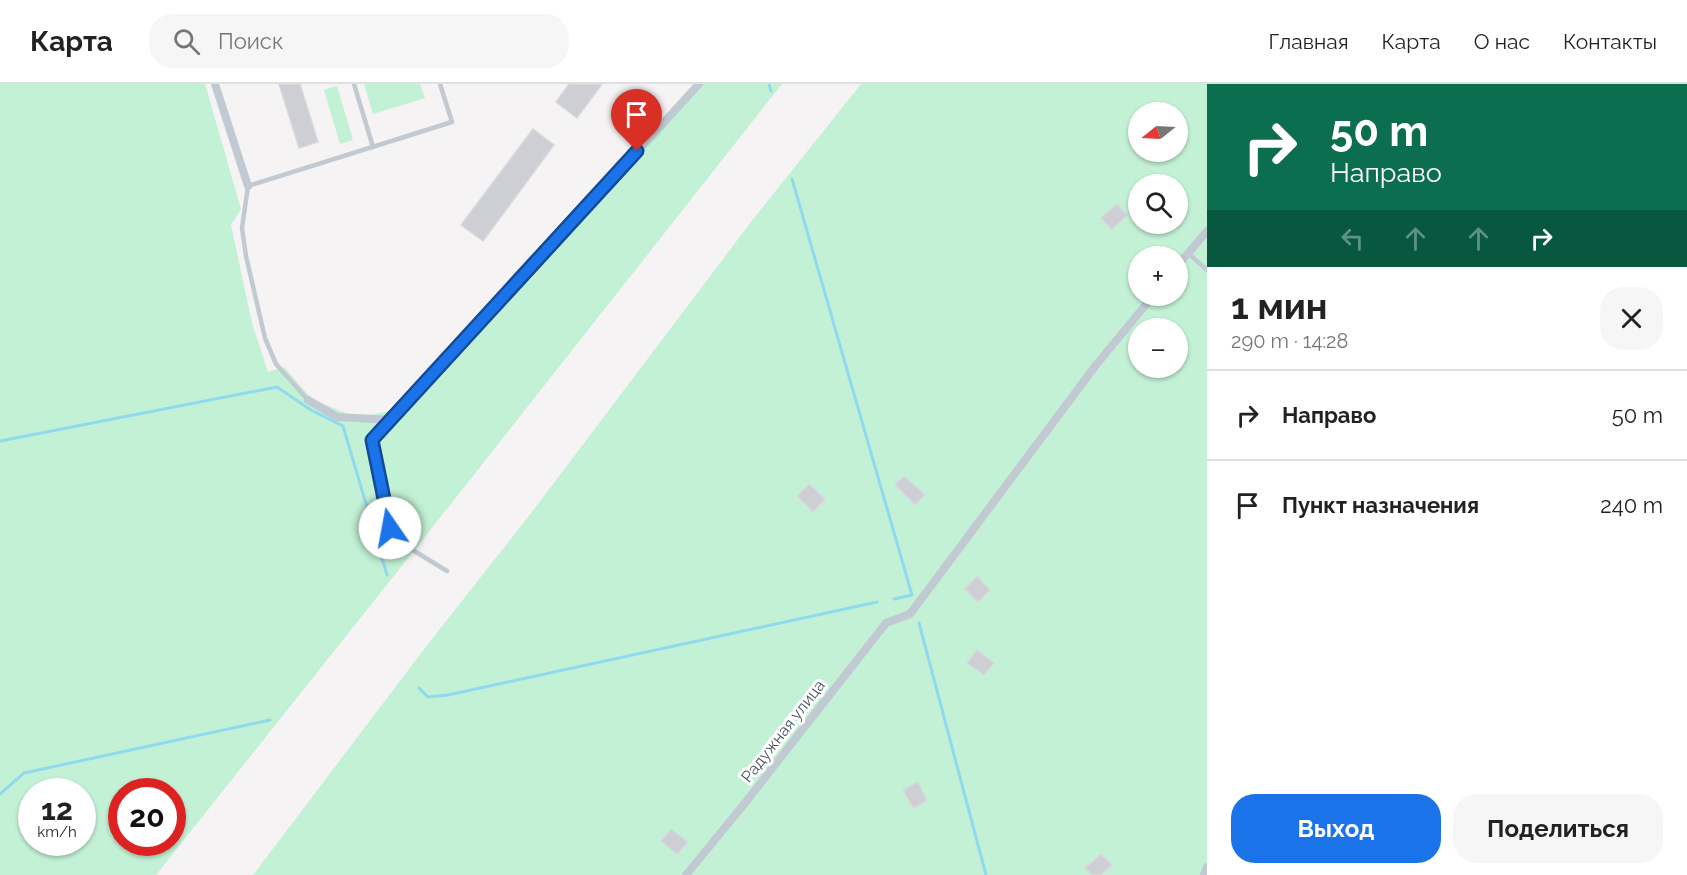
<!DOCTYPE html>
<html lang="ru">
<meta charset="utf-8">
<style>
:root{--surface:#fff;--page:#f6f6f6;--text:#222;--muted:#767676;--line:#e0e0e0;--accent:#1a73e8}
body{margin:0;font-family:Raleway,sans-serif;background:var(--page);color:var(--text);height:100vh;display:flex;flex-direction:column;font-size:22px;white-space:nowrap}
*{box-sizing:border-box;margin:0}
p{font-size:20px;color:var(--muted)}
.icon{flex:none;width:33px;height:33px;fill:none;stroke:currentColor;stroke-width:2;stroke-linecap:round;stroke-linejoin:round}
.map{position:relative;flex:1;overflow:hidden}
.details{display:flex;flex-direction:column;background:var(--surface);width:480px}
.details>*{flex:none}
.banner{background:#0b6e4f;color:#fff;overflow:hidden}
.needle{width:39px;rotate:252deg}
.buttons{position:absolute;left:1128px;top:18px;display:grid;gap:12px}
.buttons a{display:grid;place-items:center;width:60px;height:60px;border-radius:50%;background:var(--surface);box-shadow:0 2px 4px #0004;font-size:30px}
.speed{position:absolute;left:18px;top:694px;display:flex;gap:12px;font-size:30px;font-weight:700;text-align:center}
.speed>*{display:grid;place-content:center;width:78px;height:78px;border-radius:50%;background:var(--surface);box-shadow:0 2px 4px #0004;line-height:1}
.speed small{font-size:15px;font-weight:400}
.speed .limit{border:9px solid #d22;background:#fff;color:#111}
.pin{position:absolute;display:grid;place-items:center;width:51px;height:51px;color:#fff;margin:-62px -26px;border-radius:50% 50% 50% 0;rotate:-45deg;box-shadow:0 0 6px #0007}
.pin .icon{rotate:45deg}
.me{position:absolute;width:66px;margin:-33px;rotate:348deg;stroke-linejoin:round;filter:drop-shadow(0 0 4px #0008)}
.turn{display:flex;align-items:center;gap:21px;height:126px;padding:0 24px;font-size:27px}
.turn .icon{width:78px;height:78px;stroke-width:2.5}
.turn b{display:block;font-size:42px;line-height:51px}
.lanes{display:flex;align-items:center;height:57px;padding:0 24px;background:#0003;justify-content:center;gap:30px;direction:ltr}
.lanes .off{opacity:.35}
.round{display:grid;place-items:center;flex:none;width:63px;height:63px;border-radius:24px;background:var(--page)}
.overview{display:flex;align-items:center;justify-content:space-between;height:102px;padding:0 24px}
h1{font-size:36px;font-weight:700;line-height:45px}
.cta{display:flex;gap:12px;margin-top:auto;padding:12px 24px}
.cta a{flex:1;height:69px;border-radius:24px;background:var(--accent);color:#fff;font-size:24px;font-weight:700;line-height:69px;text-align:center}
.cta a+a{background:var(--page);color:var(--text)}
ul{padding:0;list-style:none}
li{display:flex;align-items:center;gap:18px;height:90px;padding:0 24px;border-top:2px solid var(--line)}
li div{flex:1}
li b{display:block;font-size:22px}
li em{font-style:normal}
header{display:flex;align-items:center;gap:36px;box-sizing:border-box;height:84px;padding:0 30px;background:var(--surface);border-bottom:2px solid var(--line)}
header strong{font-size:28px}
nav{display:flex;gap:33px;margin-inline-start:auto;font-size:21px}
.search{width:420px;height:54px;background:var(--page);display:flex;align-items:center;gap:15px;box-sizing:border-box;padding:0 21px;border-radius:24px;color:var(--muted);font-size:22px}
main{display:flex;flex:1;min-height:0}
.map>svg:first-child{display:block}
.green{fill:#c3f1d5;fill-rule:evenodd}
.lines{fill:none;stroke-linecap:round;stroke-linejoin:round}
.stream{stroke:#90daee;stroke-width:3}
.building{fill:#cdcfd5;stroke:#d7d9de;stroke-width:1.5}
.service{stroke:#c1cad2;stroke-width:4.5}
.minor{stroke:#c1cad2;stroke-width:8}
.route-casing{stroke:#114b97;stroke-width:15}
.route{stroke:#1a73e8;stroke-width:10}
.labels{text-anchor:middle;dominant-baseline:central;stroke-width:6;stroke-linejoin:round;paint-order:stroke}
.street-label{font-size:16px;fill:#4a5661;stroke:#fff}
</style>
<header>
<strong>Карта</strong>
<div class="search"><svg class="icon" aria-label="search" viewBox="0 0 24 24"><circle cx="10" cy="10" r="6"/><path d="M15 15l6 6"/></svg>Поиск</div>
<nav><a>Главная</a><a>Карта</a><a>О нас</a><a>Контакты</a></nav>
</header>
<main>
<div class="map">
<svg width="1207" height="791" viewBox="0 0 1207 791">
<rect width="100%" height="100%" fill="#f5f3f3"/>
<g class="green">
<path d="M 0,0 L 205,0 L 241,125 L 231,141 L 252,239 L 268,288 L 284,283 L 312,315 L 348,330 L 370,331 L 393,326 L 399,333 L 694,0 L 782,0 L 424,454 L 156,791 L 0,791 ZM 32,708 L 82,708 L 82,759 L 32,759 ZM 122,708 L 172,708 L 172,759 L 122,759 Z"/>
<path d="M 364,0 L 420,0 L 425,14 L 373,30 Z"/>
<path d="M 861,0 L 1207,0 L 1207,791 L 253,791 L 428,560 L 532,428 L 754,134 ZM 1138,28 L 1178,28 L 1178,68 L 1138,68 ZM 1138,100 L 1178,100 L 1178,140 L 1138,140 ZM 1138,172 L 1178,172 L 1178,212 L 1138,212 ZM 1138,244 L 1178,244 L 1178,284 L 1138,284 Z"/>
<path d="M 337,2 L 353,56 L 340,60 L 324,6 Z"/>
</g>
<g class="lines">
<g class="stream">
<path d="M 769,0 L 771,7"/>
<path d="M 792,95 L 912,511 L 894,515"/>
<path d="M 0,357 L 277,303 L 311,326 L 343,342 L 387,491"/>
<path d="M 919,539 L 986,791"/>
<path d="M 419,604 L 428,613 L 448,611 L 877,518"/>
<path d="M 0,710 L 24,689 L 270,636"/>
</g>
</g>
<g class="building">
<path d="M 279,0 L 300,0 L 318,58 L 299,64 Z"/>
<path d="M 569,0 L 602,0 L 577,34 L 556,18 Z"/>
<path d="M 533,45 L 554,61 L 483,157 L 461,141 Z"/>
<path d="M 1117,120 L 1127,131 L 1112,146 L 1101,134 Z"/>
<path d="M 904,392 L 925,411 L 915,421 L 895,401 Z"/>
<path d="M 809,400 L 825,415 L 813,428 L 797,412 Z"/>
<path d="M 977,492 L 990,506 L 978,518 L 965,505 Z"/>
<path d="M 977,566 L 994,579 L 984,591 L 967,579 Z"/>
<path d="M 918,698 L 927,717 L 913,724 L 903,706 Z"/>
<path d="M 671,745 L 688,758 L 677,770 L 661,757 Z"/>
<path d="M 1101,770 L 1112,781 L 1101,791 L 1092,791 L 1085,784 Z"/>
</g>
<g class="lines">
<g class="service">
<path d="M 354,0 L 373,63"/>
<path d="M 1188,169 L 1207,186"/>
<path d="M 308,316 L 276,280 L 265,254 L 246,172 L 242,144 L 248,102 L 452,38 L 440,0"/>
<path d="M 391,336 L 372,356 L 391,444 L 406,462 L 447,487"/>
</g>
<g class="minor">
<path d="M 215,0 L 248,102"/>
<path d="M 1178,181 L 1207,147"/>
<path d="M 308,316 L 337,333 L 391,336 L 699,0"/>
<path d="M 686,791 L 745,719 L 886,539 L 910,530 L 1096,281 L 1153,212"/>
<path d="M 1204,791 L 1207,783"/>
</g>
</g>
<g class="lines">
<defs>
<path id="route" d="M 390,444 L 372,356 L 637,67"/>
</defs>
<use href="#route" class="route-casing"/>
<use href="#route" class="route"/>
</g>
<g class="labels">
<g class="street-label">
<text transform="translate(783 647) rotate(-52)">Радужная улица</text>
</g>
</g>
</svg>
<div class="buttons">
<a><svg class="needle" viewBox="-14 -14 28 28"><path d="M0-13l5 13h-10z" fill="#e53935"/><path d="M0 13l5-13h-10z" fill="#767676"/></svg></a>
<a><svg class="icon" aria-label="search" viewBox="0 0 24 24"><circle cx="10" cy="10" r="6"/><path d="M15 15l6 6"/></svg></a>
<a>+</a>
<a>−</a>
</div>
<div class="speed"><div>12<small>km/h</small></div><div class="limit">20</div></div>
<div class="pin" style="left:637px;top:67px;background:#d93025"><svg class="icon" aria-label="arrive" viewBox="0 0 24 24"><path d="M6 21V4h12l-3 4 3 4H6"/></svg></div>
<svg class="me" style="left:390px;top:444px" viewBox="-20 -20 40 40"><circle r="19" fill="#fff"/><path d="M0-13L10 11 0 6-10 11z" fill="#1a73e8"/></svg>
</div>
<section class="details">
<div class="banner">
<div class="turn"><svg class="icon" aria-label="right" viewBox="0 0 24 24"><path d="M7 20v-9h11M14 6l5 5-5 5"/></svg><div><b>50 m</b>Направо</div></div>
<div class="lanes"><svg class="icon off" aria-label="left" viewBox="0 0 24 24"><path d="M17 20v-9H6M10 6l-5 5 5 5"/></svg><svg class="icon off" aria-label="ahead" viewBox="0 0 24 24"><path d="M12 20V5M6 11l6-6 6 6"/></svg><svg class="icon off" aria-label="ahead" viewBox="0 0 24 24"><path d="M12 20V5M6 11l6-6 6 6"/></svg><svg class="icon" aria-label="right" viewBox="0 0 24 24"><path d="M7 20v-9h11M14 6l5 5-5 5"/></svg></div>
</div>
<div class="overview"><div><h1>1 мин</h1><p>290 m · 14:28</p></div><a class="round"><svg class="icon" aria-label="close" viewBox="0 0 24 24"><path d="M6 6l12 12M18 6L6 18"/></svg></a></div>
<ul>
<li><svg class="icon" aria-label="right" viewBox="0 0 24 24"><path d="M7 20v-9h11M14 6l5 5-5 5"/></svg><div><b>Направо</b></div><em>50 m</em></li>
<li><svg class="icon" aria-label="arrive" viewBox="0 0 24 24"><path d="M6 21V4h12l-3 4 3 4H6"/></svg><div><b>Пункт назначения</b></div><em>240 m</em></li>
</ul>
<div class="cta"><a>Выход</a><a>Поделиться</a></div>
</section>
</main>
